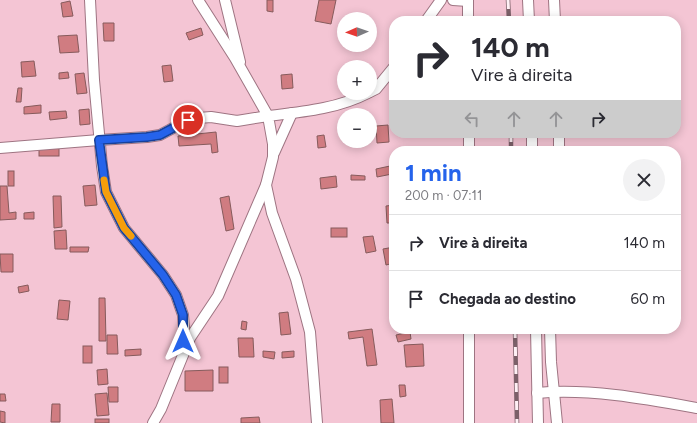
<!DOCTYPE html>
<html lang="pt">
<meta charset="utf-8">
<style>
:root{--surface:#fff;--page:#f2f2f3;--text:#2b2b33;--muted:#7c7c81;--line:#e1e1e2;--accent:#2563eb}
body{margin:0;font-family:Figtree,sans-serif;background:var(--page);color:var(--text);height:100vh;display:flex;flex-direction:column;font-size:15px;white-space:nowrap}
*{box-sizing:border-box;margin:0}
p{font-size:13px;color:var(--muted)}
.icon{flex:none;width:22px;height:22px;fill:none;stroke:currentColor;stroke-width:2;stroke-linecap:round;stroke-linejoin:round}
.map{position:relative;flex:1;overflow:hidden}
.panel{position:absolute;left:389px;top:146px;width:292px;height:188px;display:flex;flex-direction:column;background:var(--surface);border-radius:16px;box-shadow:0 2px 10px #0003}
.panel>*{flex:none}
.hud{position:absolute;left:389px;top:16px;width:292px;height:122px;border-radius:16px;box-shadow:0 2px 10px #0003;background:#fff;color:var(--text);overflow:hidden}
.needle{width:26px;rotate:268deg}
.controls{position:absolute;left:337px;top:12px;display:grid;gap:8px}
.controls a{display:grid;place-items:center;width:40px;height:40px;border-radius:50%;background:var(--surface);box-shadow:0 2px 10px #0003;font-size:20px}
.pin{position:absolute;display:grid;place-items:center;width:34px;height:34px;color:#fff;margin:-17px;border:2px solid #fff;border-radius:50%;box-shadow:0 1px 4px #0007}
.me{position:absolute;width:44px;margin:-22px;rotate:0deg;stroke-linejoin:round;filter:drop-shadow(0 0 3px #0008)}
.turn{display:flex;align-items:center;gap:14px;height:84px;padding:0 16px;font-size:18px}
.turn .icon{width:52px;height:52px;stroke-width:2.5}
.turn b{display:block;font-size:28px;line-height:34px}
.lanes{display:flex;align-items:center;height:38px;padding:0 16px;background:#0003;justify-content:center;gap:20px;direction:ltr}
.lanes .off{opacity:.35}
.round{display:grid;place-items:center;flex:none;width:42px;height:42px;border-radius:21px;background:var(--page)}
.head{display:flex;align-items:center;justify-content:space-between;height:68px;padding:0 16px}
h1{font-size:24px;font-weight:700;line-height:30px;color:var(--accent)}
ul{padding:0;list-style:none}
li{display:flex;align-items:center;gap:12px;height:56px;padding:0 16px;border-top:1px solid var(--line)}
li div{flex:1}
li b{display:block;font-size:15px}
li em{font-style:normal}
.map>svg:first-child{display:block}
.building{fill:#d07c81;stroke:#865b5c}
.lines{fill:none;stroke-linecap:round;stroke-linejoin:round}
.minor-casing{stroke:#9e7482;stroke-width:12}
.minor{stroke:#fff;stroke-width:10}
.rail-casing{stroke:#7c6069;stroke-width:4.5}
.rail{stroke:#fff0f5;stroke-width:3;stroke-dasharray:9;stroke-linecap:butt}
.route-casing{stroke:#184099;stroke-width:10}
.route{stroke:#2563eb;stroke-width:7}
.slow{stroke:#f59e0b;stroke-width:7}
</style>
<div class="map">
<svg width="697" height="423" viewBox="0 0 697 423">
<rect width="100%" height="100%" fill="#f4c5d4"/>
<g class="building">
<path d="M 267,0 L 273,0 L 273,12 L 267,11 Z"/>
<path d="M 319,0 L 336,0 L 331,24 L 315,21 Z"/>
<path d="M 70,1 L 73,16 L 63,17 L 61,3 Z"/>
<path d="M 103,23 L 114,23 L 114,41 L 104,41 Z"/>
<path d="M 201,28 L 203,35 L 189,40 L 186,33 Z"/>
<path d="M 77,35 L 79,52 L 60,53 L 58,36 Z"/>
<path d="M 34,61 L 36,76 L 22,77 L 21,62 Z"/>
<path d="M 171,65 L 173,81 L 164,82 L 162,66 Z"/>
<path d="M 68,72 L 69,78 L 59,79 L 59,73 Z"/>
<path d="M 84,73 L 87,93 L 77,94 L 75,74 Z"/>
<path d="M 292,74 L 293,88 L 282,89 L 281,75 Z"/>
<path d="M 18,88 L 22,88 L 21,102 L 16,102 Z"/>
<path d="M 41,105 L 41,113 L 24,114 L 24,107 Z"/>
<path d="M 89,109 L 90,124 L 80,125 L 79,110 Z"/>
<path d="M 66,111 L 67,118 L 50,120 L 49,112 Z"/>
<path d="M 388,125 L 389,142 L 377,143 L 376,126 Z"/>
<path d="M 216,132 L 218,152 L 212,153 L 211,144 L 179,146 L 178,136 Z"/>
<path d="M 324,135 L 326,147 L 318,148 L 317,136 Z"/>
<rect x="39" y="142" width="20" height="14"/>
<path d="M 390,166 L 392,174 L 377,177 L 376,169 Z"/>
<rect x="8" y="171" width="6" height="15"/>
<path d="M 351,175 L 365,176 L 365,180 L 351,180 Z"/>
<path d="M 336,176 L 337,187 L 321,189 L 320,178 Z"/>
<path d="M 95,185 L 97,205 L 85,206 L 83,186 Z"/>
<path d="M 0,186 L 7,186 L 9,213 L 16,212 L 16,219 L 0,220 Z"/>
<path d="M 53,196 L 61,196 L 62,227 L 54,228 Z"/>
<path d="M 229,196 L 234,229 L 226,231 L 220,198 Z"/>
<path d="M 394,205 L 394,223 L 387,223 L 386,206 Z"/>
<path d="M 34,212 L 34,219 L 24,219 L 24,213 Z"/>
<rect x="331" y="228" width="16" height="9"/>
<path d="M 66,230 L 67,249 L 55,249 L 54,231 Z"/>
<path d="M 373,236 L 376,251 L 366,253 L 363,237 Z"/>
<path d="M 70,247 L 89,247 L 88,252 L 70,252 Z"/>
<path d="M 394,247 L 394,263 L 386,265 L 383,249 Z"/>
<path d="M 0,254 L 13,254 L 13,272 L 1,272 Z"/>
<path d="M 28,285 L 29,291 L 19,293 L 18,287 Z"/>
<path d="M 99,298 L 105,298 L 106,341 L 99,341 Z"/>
<path d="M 59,300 L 70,301 L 68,320 L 57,319 Z"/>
<path d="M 288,312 L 291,334 L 281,335 L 279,313 Z"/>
<path d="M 242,321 L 247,322 L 246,330 L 241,329 Z"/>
<path d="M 372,329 L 377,365 L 367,366 L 363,337 L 349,339 L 348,332 Z"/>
<path d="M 410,332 L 411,339 L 398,342 L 396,335 Z"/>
<path d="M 107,335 L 117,335 L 118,354 L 107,354 Z"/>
<path d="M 238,338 L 253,338 L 254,357 L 239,357 Z"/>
<path d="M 423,344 L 424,366 L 406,367 L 404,345 Z"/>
<rect x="83" y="346" width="9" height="17"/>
<path d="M 141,349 L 141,355 L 125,356 L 125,350 Z"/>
<path d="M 263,351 L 275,352 L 274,359 L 263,357 Z"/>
<path d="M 294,351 L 294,357 L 282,358 L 282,352 Z"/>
<rect x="219" y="367" width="9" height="16"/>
<path d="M 107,369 L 108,384 L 98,385 L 97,370 Z"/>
<path d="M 213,370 L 213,391 L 185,391 L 185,371 Z"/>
<path d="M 399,385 L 405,385 L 406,396 L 400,397 Z"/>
<path d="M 108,387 L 118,387 L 118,402 L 109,402 Z"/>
<path d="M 107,393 L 109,415 L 97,416 L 95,394 Z"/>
<path d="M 0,394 L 5,394 L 6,401 L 0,401 Z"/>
<path d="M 392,399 L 394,423 L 381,423 L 380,400 Z"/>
<path d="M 52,404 L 60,404 L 60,422 L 51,422 Z"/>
<path d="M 0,411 L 5,412 L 5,423 L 0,422 Z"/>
<path d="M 259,417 L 260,423 L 241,423 L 241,418 Z"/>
<rect x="95" y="419" width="14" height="4"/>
</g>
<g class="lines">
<defs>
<g id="minor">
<path d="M 90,0 L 94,80 L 102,166 L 106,192 L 124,228 L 163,275 L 176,295 L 183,315 L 184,328 L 183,354"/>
<path d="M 225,0 L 240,62"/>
<path d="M 453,0 L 468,1"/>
<path d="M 468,0 L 468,21"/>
<path d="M 528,0 L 529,21"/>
<path d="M 554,0 L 555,21"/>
<path d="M 426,21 L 441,0"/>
<path d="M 370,92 L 376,89 L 394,67"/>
<path d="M 469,133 L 469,151"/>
<path d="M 532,133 L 532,151"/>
<path d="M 559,133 L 559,151"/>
<path d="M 0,148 L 99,140 L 147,137 L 160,135 L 188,120 L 199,118 L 211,117 L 237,121 L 268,116 L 235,58 L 198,0"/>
<path d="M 274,153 L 292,113"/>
<path d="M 536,329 L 538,423"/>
<path d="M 550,329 L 551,362 L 557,423"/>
<path d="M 537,393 C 588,388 647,399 697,408"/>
<path d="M 153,423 L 161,409 L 190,338 L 218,296 L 266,185"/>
<path d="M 317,423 L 310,332 L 296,279 L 272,213 L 266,185 L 273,157 L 273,144 L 268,116 C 302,112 337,109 368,93"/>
<path d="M 469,423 L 469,329"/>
</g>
</defs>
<use href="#minor" class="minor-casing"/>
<use href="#minor" class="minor"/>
<defs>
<g id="rail">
<path d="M 508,0 L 509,21"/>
<path d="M 511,133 L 511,151"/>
<path d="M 515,329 L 517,423"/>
</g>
</defs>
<use href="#rail" class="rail-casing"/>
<use href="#rail" class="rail"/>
</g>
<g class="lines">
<defs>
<path id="route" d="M 183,341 L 183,315 L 176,295 L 163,275 L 124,228 L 106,192 L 99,140 L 147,137 L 160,135 L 188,120"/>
</defs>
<use href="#route" class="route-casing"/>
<use href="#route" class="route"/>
<path class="slow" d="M 104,180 L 106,192 L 124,228 L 131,236"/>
</g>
</svg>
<div class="controls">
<a><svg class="needle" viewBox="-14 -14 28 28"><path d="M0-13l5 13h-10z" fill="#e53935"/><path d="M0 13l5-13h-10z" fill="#7c7c81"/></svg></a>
<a>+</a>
<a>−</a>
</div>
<div class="pin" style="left:188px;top:120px;background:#d93025"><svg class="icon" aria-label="arrive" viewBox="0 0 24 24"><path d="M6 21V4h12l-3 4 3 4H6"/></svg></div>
<svg class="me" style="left:183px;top:341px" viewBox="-20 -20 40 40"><path d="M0-17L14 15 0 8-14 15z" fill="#2563eb" stroke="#fff" stroke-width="4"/></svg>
<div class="hud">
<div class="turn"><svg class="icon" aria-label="right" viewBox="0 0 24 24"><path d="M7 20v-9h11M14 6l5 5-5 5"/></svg><div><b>140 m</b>Vire à direita</div></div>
<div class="lanes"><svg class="icon off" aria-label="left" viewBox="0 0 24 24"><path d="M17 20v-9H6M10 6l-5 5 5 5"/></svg><svg class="icon off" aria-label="ahead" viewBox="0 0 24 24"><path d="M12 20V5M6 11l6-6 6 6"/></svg><svg class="icon off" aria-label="ahead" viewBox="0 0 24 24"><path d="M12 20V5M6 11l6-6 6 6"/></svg><svg class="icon" aria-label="right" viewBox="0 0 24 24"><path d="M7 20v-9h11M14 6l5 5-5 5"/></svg></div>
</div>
<section class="panel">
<div class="head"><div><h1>1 min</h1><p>200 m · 07:11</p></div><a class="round"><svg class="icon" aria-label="close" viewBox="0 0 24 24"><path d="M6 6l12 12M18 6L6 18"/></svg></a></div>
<ul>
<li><svg class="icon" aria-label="right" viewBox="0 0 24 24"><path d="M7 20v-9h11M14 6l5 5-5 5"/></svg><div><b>Vire à direita</b></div><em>140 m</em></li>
<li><svg class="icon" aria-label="arrive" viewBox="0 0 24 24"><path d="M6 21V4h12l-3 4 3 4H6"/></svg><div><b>Chegada ao destino</b></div><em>60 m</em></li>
</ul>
</section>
</div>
